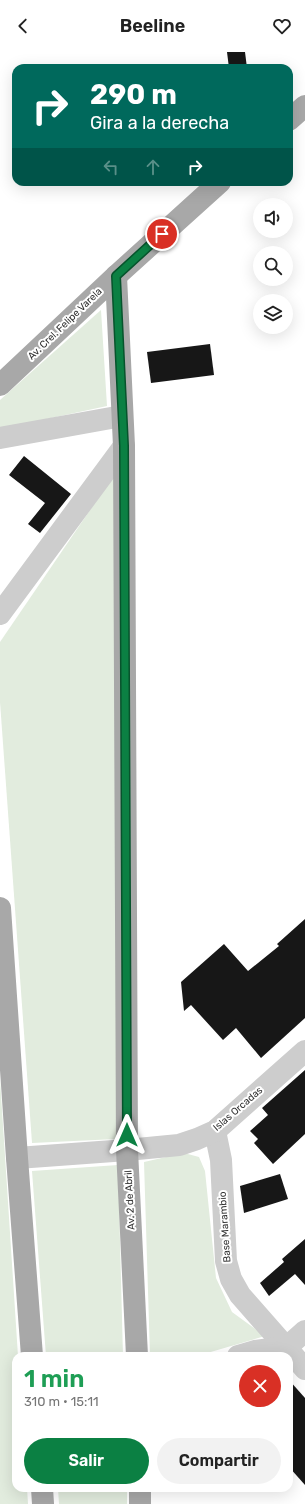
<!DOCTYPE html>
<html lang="es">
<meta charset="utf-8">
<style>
:root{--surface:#fff;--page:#f2f2f2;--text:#222;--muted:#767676;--accent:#0b8043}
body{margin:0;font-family:Rubik,sans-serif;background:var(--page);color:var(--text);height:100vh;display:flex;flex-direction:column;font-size:15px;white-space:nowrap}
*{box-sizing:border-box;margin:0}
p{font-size:13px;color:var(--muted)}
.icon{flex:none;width:22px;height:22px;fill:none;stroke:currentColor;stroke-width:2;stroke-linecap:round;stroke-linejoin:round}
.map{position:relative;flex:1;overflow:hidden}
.side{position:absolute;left:12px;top:1300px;width:281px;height:140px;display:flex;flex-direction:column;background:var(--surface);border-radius:12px;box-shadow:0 4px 16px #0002}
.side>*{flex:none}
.guide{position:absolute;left:12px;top:12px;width:281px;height:122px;border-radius:12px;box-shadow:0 4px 16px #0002;background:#00695c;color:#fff;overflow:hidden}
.controls{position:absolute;left:253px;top:146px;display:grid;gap:8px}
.controls a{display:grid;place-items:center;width:40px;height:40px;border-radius:50%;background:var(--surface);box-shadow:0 4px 16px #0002;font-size:20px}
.pin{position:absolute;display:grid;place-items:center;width:34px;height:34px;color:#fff;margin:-17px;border:2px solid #fff;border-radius:50%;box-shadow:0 1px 4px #0007}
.me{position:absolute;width:44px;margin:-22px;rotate:0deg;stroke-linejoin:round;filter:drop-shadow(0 0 3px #0008)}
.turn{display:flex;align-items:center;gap:14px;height:84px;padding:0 12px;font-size:18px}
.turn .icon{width:52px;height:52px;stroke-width:2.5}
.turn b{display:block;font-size:28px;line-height:34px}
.lanes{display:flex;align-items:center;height:38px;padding:0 12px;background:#0003;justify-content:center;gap:20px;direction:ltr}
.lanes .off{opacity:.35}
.round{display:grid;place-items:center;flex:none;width:42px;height:42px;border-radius:21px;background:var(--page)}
.headline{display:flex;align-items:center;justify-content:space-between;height:68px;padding:0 12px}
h1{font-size:24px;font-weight:600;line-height:30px;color:#1e9e55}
.button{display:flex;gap:8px;margin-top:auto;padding:8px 12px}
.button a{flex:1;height:46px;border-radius:24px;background:var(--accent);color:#fff;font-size:16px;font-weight:600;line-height:46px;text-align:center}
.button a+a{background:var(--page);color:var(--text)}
header{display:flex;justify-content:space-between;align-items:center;height:52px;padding:0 12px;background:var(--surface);font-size:18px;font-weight:600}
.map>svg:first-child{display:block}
.green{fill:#e2ecde}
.building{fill:#171717}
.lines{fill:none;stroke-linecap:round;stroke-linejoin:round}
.minor{stroke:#cdcdcd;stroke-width:22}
.major{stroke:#a8a8a8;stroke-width:22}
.route-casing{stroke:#07532c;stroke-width:10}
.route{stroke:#0b8043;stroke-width:7}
.labels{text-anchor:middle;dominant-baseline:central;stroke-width:4;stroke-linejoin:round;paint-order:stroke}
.street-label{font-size:10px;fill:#303030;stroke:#fff}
</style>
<header><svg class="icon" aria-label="back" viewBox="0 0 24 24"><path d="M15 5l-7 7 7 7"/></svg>Beeline<svg class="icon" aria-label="heart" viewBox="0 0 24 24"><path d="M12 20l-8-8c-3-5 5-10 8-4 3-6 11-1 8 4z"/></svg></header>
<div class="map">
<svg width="305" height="1452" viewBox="0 0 305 1452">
<rect width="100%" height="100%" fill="#fff"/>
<g class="green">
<path d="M 101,258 L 107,354 L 0,377 L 0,348 Z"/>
<path d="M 116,420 L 116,1087 L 32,1091 L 0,650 L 0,590 Z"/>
<path d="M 0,1027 L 18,1304 L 16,1304 L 16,1436 L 27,1436 L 28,1452 L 0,1452 Z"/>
<path d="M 184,1101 L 199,1105 L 205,1119 L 216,1226 L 232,1260 L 265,1284 L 197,1304 L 150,1304 L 144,1110 Z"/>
<path d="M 118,1113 L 123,1304 L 46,1304 L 32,1119 Z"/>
<path d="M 58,1436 L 127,1436 L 127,1452 L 59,1452 Z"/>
</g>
<g class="building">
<path d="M 227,0 L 245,0 L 247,16 L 229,16 Z"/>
<path d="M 210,292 L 214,323 L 151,331 L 147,300 Z"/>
<path d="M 24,404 L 71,442 L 40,481 L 28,472 L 45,451 L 9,423 Z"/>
<path d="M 305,867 L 305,966 L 261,1006 L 236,976 L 223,988 L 191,953 L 184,959 L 181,930 L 224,892 L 248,919 L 279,894 L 277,892 Z"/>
<path d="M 305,1018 L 305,1082 L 273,1112 L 254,1091 L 258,1087 L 250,1079 L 268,1063 L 262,1056 Z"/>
<path d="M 280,1122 L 288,1147 L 244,1161 L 240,1134 Z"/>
<path d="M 305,1187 L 305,1233 L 295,1222 L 269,1244 L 260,1231 L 284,1210 L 282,1207 Z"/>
<path d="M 289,1328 L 305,1346 L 305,1433 L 289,1415 Z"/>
</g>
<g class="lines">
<g class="minor">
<path d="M 0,386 L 122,364"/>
<path d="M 0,562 L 124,394"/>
<path d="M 215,1079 L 221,1108 L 226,1209 L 231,1227 L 240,1243 L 305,1317"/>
<path d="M 17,1106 L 127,1098 L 179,1093 L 197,1087 L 215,1079 L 305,999"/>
<path d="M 238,1304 L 255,1299 L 286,1295"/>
<path d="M 277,1304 L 305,1279"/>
</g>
<g class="major">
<path d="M 289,68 L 305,54"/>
<path d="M 116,224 L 124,394 L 127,1098 L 137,1304"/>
<path d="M 0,333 L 116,224 L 220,130"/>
<path d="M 0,856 L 17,1106 L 32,1304"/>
<path d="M 42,1436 L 43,1452"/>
<path d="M 140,1436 L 140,1452"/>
</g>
</g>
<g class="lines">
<defs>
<path id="route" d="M 127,1083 L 124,394 L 116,224 L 162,182"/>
</defs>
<use href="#route" class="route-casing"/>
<use href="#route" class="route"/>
</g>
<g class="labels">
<g class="street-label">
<text transform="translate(65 272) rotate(-44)">Av. Crel. Felipe Varela</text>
<text transform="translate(238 1057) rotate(-41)">Islas Orcadas</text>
<text transform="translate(130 1148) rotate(-93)">Av. 2 de Abril</text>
<text transform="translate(225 1175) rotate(-94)">Base Marambio</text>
</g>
</g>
</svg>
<div class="controls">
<a><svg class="icon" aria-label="sound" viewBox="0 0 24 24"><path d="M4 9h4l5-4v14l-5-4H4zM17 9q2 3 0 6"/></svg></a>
<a><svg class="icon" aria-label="search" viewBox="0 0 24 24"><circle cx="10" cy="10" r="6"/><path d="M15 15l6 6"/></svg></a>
<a><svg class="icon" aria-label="layers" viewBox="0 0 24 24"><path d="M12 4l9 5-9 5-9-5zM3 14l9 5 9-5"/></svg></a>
</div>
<div class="pin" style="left:162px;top:182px;background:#d93025"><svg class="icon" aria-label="arrive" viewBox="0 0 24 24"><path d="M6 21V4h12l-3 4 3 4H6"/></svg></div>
<svg class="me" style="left:127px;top:1083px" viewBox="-20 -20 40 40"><path d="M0-17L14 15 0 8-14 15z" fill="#0b8043" stroke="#fff" stroke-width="4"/></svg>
<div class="guide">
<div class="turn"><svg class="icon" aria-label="right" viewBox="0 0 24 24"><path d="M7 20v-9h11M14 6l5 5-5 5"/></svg><div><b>290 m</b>Gira a la derecha</div></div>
<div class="lanes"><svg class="icon off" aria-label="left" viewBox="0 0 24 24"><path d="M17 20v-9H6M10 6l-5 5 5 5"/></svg><svg class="icon off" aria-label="ahead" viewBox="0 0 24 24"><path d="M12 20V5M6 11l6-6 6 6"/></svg><svg class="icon" aria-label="right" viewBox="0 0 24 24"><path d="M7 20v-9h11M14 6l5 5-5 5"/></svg></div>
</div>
<section class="side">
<div class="headline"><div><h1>1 min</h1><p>310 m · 15:11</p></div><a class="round" style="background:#d93025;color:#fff"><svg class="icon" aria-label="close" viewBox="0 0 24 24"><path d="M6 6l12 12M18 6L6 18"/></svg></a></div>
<div class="button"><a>Salir</a><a>Compartir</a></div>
</section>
</div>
